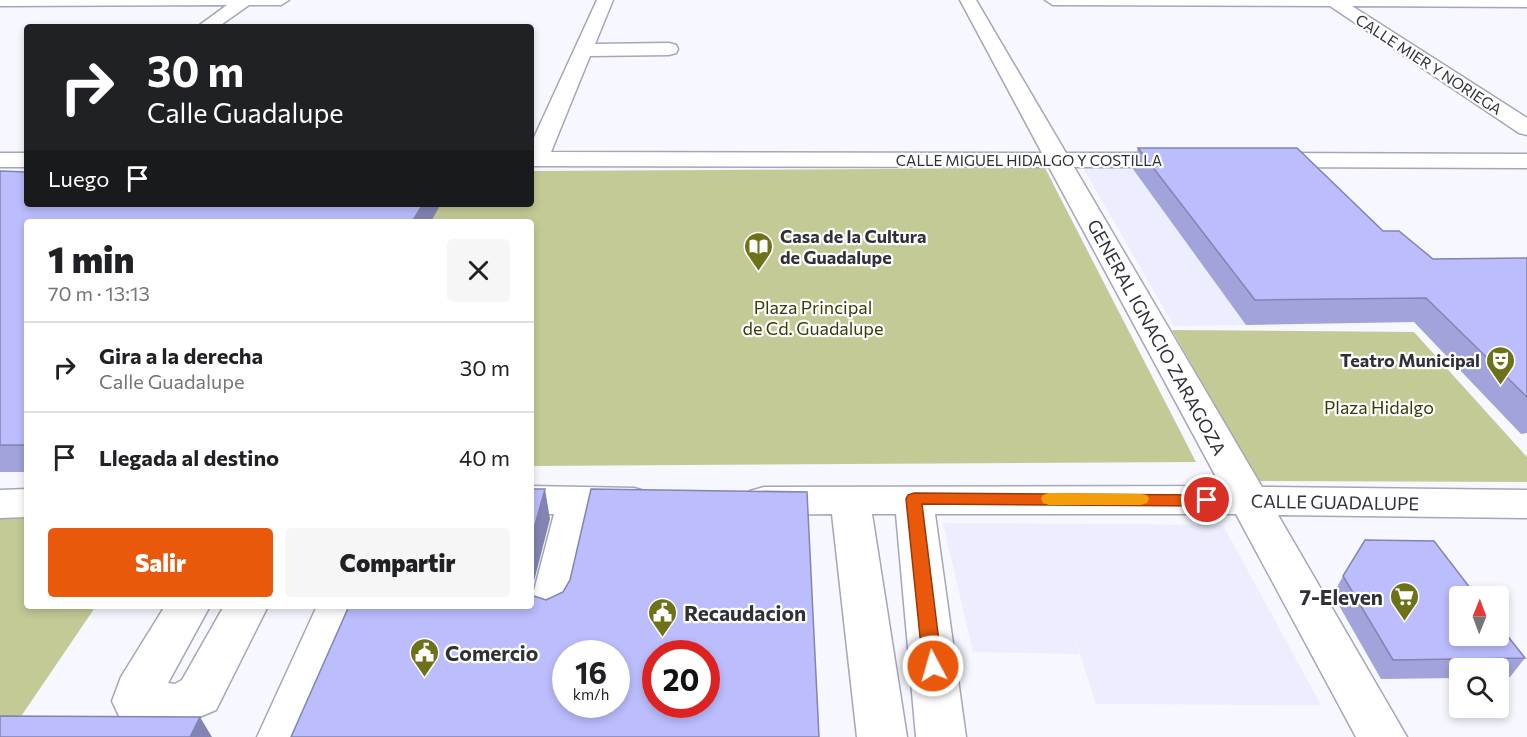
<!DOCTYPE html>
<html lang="es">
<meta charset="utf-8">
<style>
:root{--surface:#fff;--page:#f6f6f6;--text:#202124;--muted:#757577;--line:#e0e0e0;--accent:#ea580c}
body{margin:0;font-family:Commissioner,sans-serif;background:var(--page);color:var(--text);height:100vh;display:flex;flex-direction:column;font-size:22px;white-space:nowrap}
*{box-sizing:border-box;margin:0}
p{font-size:20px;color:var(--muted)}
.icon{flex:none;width:33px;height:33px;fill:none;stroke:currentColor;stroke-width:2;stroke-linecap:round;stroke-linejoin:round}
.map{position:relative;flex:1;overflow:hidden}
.panel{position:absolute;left:24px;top:219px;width:510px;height:390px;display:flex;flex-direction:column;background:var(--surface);border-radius:6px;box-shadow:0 3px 9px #0003}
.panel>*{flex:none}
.banner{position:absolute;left:24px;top:24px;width:510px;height:183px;border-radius:6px;box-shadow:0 3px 9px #0003;background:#202124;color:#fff;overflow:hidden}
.needle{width:39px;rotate:1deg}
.tools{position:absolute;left:1449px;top:586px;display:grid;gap:12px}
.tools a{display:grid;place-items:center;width:60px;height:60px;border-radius:6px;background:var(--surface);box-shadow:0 3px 9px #0003;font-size:30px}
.speed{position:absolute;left:552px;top:640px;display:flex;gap:12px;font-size:30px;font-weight:700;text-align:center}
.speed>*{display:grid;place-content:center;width:78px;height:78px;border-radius:50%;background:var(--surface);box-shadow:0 3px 9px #0003;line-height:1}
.speed small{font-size:15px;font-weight:400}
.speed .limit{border:9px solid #d22;background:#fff;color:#111}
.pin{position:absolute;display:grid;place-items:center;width:51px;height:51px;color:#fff;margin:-26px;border:3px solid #fff;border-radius:50%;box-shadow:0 2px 6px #0007}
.me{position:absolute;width:66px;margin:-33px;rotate:354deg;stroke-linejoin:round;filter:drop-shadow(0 0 4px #0008)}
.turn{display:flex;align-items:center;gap:21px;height:126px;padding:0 24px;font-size:27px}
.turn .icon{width:78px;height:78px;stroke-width:2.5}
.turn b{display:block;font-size:42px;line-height:51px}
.then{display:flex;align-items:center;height:57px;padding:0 24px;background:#0003;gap:12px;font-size:22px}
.round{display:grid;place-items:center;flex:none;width:63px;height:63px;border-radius:6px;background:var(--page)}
.summary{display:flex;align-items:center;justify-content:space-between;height:102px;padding:0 24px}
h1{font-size:36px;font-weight:800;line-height:45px}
.button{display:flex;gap:12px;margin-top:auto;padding:12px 24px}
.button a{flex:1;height:69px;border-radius:6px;background:var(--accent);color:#fff;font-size:24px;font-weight:800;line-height:69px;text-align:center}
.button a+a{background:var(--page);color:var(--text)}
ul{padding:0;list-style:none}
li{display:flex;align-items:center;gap:18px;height:90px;padding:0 24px;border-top:2px solid var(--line)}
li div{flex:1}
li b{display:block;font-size:22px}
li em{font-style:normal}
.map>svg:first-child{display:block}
.built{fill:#ecedfe}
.green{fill:#c4ca95}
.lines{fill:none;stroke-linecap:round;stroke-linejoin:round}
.minor-casing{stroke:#a5a6b9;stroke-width:3}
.minor{fill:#fff;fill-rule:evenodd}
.wall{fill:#a1a3da}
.shaded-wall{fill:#8384b1}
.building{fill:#bbbdfd;stroke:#8384b1;stroke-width:1.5;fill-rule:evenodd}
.route{fill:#ea580c;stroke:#983908;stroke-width:1.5}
.slow{fill:#f59e0b}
.labels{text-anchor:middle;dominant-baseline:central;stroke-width:4.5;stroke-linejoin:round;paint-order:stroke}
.far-street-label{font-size:15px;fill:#303138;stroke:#fff}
.poi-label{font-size:18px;font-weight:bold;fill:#303138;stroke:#fff;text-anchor:start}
.park-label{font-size:18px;fill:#383b04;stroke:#fff}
.street-label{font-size:18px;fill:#303138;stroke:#fff}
.near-poi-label{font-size:21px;font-weight:bold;fill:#303138;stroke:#fff;text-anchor:start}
</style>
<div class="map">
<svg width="1527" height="737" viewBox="0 0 1527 737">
<rect width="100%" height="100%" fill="#f6f7ff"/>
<g class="built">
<path d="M 1082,166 L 1317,166 L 1478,321 L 1174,326 Z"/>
<path d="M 943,523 L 1223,525 L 1321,705 L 1096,704 L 1073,631 L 1079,654 L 973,652 Z"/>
</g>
<g class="green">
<path d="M 1045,168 L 1196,462 L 531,466 L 531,222 L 431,222 L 441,204 L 531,204 L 531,171 Z"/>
<path d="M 1172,330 L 1414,332 L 1527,457 L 1527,482 L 1258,481 Z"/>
<path d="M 0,517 L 27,517 L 27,606 L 96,606 L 7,737 L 0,737 Z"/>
</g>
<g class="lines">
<defs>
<g id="minor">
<path d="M 0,0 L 289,0 L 281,5 L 249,5 L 218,27 L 197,27 L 227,5 L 0,6 Z"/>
<path d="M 597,0 L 613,0 L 595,44 L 669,43 L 676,45 L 678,49 L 676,53 L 669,55 L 590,56 L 551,152 L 1042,153 L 960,0 L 976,0 L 1066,153 L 1180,153 L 1188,155 L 1192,160 L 1188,165 L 1180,167 L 1074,167 L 1262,487 L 1527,490 L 1527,518 L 1278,515 L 1407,737 L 1356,737 L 1236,514 L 935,514 L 966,737 L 916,737 L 896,514 L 872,514 L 907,737 L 857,737 L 832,514 L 764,515 L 750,511 L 745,501 L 750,491 L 764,487 L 1221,486 L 1049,167 L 531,166 L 531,144 Z"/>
<path d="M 1045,0 L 1527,0 L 1527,7 L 1352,6 L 1527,118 L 1527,135 L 1519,133 L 1330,6 L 1053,5 Z"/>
<rect x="0" y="153" width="27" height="14"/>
<path d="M 1265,153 L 1527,154 L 1527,168 L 1265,167 L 1257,165 L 1253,160 L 1257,155 Z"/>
<path d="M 531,486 L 634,488 L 648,492 L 654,502 L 648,512 L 634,516 L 593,515 L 573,610 L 567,622 L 551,628 L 535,622 L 529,610 L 554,514 L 531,514 Z"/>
<path d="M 27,489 L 27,517 L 0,518 L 0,490 Z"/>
<path d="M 165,606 L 210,606 L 168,683 L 175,684 L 182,680 L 224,606 L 268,606 L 216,710 L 178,726 L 140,724 L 119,716 L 112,701 L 121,677 Z"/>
<path d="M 317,606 L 361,606 L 307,737 L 257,737 Z"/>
</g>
</defs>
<use href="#minor" class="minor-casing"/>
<use href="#minor" class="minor"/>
</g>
<g class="wall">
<path d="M 1138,148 L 1383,231 L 1433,259 L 1527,258 L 1527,433 L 1521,434 L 1414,322 L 1246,325 L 1133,169 Z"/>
<path d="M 0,171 L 27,222 L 27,472 L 0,472 Z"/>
<path d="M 1343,576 L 1525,658 L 1510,677 L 1498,677 L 1498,669 L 1460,669 L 1460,678 L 1381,679 L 1333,595 Z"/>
</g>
<g class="shaded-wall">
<path d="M 423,204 L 441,204 L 431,222 L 412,222 Z"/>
<path d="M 545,489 L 550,519 L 531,593 L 531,539 Z"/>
<path d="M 200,717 L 212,737 L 190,737 Z"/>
</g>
<g class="building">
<path d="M 1138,148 L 1297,148 L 1383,231 L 1399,231 L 1433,259 L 1527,258 L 1527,397 L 1426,298 L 1255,300 Z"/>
<path d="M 0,171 L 27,172 L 27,204 L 423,204 L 412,222 L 27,222 L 27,445 L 0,445 Z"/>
<path d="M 531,489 L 545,489 L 531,539 Z"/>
<path d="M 591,489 L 807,492 L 819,737 L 291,737 L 349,606 L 531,606 L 531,595 L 546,600 L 563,592 L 570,580 ZM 566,654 L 616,654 L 616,705 L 566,705 ZM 656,654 L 706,654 L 706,705 L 656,705 Z"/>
<path d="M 1365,540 L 1434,541 L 1477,597 L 1460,597 L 1460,636 L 1498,636 L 1498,624 L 1525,658 L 1393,660 L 1343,576 Z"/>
<path d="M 0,716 L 200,717 L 190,737 L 0,737 Z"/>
</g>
<path class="route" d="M 914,493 L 1207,495 L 1213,496 L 1215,500 L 1213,504 L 1207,506 L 922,504 L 942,666 L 939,671 L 933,674 L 926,671 L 923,666 L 906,499 L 908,495 Z"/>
<path class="slow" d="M 1049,493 L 1141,494 L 1147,495 L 1149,499 L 1147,503 L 1141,505 L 1049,505 L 1043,503 L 1041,499 L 1043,495 Z"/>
<defs>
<symbol id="library-pin" viewBox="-11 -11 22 30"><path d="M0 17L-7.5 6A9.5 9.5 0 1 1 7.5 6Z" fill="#6d7219" stroke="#fff"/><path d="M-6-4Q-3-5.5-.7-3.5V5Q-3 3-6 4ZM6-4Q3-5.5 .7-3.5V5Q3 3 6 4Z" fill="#fff"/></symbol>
<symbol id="theatre-pin" viewBox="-11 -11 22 30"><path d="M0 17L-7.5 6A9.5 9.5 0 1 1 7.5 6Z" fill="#6d7219" stroke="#fff"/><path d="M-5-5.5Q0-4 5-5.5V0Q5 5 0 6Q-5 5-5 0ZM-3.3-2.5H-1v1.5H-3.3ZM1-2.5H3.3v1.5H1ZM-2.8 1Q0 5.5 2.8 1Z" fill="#fff"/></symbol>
<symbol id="supermarket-pin" viewBox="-11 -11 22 30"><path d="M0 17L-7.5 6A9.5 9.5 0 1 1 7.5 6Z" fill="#6d7219" stroke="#fff"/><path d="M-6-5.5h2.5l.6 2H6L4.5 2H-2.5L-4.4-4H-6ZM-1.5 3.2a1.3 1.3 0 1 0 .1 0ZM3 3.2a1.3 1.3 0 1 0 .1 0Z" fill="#fff"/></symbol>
<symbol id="civic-pin" viewBox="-11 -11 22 30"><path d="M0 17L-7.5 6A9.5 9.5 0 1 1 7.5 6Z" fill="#6d7219" stroke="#fff"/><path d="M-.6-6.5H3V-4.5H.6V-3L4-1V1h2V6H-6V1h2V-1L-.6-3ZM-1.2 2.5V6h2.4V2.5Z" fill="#fff"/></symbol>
</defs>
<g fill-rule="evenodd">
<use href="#library-pin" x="742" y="230" width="33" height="45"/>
<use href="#theatre-pin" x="1484" y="344" width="33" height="45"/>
<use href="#supermarket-pin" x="1388" y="580" width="33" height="45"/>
<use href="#civic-pin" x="646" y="596" width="33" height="45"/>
<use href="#civic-pin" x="408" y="636" width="33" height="45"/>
</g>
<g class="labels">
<g class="far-street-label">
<text transform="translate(1429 64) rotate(33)">CALLE MIER Y NORIEGA</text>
<text x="1029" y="160">CALLE MIGUEL HIDALGO Y COSTILLA</text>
</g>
<g class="poi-label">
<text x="780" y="236">Casa de la Cultura<tspan x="780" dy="21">de Guadalupe</tspan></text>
<text x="1480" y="360" text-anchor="end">Teatro Municipal</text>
</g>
<g class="park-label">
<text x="813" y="307">Plaza Principal<tspan x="813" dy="21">de Cd. Guadalupe</tspan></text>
<text x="1379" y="407">Plaza Hidalgo</text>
</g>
<g class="street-label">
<text transform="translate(1157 337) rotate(61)">GENERAL IGNACIO ZARAGOZA</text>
<text transform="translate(1335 502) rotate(1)">CALLE GUADALUPE</text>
</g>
<g class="near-poi-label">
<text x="1383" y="596" text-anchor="end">7-Eleven</text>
<text x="684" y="612">Recaudacion</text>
<text x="445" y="652">Comercio</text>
</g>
</g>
</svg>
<div class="tools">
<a><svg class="needle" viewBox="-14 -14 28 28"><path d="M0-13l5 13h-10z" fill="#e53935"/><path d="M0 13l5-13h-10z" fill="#757577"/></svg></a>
<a><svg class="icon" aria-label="search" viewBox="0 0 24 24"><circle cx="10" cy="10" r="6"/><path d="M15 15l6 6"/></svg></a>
</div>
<div class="speed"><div>16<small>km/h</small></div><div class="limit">20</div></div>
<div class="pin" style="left:1207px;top:500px;background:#d93025"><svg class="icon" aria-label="arrive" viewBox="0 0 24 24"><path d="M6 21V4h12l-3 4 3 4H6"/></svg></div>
<svg class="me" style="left:933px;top:666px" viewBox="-20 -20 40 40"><circle r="17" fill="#ea580c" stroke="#fff" stroke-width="3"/><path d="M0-11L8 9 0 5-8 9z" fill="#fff"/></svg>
<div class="banner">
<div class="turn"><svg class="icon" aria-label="right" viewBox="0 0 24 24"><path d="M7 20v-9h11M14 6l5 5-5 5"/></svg><div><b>30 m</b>Calle Guadalupe</div></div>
<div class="then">Luego<svg class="icon" aria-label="arrive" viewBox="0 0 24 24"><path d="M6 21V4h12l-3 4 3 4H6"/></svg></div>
</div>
<section class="panel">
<div class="summary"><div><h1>1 min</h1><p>70 m · 13:13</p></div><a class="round"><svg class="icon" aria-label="close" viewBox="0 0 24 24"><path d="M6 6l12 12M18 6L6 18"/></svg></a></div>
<ul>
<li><svg class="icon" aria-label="right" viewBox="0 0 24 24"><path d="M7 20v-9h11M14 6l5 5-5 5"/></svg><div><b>Gira a la derecha</b><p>Calle Guadalupe</p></div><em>30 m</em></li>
<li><svg class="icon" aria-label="arrive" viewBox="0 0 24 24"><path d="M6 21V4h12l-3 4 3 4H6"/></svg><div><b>Llegada al destino</b></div><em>40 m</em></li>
</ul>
<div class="button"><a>Salir</a><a>Compartir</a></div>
</section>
</div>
